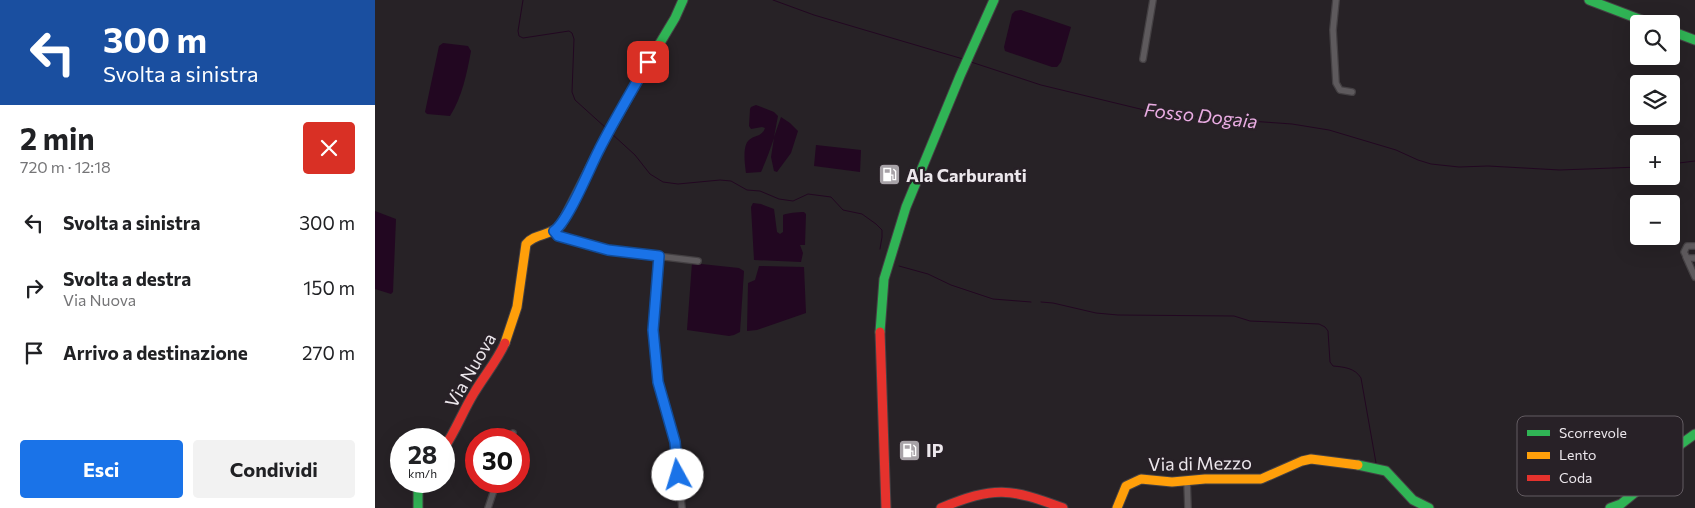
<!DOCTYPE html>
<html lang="it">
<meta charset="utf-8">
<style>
:root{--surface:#fff;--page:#f2f2f2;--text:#202124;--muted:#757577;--accent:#1a73e8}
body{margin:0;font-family:Commissioner,sans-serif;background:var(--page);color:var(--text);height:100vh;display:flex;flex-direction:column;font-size:19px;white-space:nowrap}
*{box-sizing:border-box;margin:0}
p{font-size:16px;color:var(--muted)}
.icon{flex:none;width:28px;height:28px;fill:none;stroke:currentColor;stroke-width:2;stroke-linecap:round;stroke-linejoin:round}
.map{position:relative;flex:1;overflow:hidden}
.panel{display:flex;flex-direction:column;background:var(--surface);width:375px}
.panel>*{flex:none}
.banner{background:#1a4fa0;color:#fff;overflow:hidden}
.fabs{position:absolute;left:1255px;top:15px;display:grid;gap:10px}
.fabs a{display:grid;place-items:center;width:50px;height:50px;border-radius:5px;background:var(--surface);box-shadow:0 5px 20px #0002;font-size:25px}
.speed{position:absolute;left:15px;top:428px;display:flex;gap:10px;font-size:25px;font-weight:700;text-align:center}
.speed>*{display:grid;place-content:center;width:65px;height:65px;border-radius:50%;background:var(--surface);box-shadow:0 5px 20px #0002;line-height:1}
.speed small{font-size:12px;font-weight:400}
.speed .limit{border:8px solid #d22;background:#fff;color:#111}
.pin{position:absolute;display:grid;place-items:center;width:42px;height:42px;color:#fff;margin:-21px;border-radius:10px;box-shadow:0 2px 8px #0006}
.me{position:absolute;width:55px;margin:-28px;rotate:354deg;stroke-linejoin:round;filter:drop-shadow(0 0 4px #0008)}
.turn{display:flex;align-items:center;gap:18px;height:105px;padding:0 20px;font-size:22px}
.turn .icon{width:65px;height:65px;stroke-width:2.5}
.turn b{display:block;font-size:35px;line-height:42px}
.round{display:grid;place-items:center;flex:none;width:52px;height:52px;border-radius:5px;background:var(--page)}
.headline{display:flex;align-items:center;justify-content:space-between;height:85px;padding:0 20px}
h1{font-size:30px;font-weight:700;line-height:38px}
.primary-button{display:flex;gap:10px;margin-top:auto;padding:10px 20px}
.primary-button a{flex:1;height:58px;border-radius:5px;background:var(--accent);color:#fff;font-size:20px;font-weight:700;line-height:58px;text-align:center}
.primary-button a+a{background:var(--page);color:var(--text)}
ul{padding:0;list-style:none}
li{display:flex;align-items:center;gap:15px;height:65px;padding:0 20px}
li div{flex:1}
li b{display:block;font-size:19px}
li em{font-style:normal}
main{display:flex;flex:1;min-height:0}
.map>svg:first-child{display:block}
.water{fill:#220721}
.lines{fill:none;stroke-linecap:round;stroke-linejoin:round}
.stream{stroke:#220721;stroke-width:1}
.street-casing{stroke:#444043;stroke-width:8}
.fast-casing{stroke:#444043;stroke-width:11}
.slow-casing{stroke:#444043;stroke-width:11}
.jam-casing{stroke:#444043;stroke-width:11}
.street{stroke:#5e5a5d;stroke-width:5.5}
.fast{stroke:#30b455;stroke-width:9}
.slow{stroke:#ff9f0a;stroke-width:9}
.jam{stroke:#e5322d;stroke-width:9}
.route-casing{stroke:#114b97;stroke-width:12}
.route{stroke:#1a73e8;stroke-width:9}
.labels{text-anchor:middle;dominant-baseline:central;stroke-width:5;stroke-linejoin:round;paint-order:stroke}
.poi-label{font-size:18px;font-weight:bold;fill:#ece7ec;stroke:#282127;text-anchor:start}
.street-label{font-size:18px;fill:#ece7ec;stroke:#282127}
.water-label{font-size:19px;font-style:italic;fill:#e9ace2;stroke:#282127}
.key{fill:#282127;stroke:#635c62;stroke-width:1}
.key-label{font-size:14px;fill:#ece7ec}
</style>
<main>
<section class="panel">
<div class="banner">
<div class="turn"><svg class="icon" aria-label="left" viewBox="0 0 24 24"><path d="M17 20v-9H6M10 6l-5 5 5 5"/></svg><div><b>300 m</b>Svolta a sinistra</div></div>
</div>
<div class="headline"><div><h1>2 min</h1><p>720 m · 12:18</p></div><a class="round" style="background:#d93025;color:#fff"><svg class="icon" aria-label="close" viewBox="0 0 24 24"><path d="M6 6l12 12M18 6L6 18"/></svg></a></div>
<ul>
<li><svg class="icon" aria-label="left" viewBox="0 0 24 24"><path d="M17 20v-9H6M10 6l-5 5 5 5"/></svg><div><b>Svolta a sinistra</b></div><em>300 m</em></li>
<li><svg class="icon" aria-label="right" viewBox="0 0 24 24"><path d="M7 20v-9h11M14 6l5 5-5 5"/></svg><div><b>Svolta a destra</b><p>Via Nuova</p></div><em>150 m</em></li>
<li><svg class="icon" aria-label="arrive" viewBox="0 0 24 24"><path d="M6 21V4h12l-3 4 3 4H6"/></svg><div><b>Arrivo a destinazione</b></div><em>270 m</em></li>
</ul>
<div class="primary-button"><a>Esci</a><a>Condividi</a></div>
</section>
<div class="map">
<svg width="1320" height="508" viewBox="0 0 1320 508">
<rect width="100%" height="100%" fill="#272226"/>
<g class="water">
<path d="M 646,10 L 696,27 L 686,62 L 682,67 L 677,67 L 630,51 L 629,47 L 637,14 L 640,11 Z"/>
<path d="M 68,43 L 93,46 L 96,51 C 92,73 87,97 75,116 L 52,114 L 50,112 L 64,46 Z"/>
<path d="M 381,105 L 399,112 L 403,116 L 399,137 L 406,117 L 415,123 L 423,131 L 416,153 L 402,172 L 399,171 L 396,157 L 399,138 C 395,150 391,161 386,172 L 371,173 C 370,165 367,146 374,140 C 380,135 387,137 390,128 L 387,127 L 376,129 L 374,126 L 375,109 L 376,107 Z"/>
<path d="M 441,145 L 486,150 L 485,172 L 439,166 Z"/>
<path d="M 378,203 L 386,204 L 399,209 L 402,232 L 405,234 L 408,232 L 408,215 C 412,213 423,212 429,212 L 431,214 L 430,245 L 425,245 L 428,253 L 426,262 L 379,260 L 376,207 Z"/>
<path d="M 0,211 L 21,219 L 18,292 L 16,294 L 0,289 Z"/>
<path d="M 317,263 L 364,268 L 369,271 L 365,332 L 359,335 L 354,336 L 312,330 Z"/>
<path d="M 384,266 L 429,267 L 431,313 L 382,330 L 372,331 L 373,283 L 380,280 Z"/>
</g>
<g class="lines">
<g class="stream">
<path d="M 148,0 L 143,31 L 144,36 L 148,38 L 194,31 L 197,33 L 199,39 L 197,92 L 200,100 L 231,128"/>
<path d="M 398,0 L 439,15 L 588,59"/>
<path d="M 596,62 L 666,85 L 790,115 L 917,124 L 954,130 L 1021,150 L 1043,160 L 1056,164 L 1084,167 L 1113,166 L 1185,170 L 1264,167"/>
<path d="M 237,134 L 260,155 L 275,174 L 288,182 L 303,184 L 345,180 L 356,181 L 372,190 L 385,191 L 404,199 L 418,201 L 433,194 L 456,197 L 468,210 L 487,214 L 501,224 L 507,230 L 507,237 L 505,249"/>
<path d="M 1296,164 L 1320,161"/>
<path d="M 524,266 L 553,274 L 576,285 L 618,299 L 656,302"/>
<path d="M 666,302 L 678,303 L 721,313 L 743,315 L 859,316 L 875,321 L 944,324 L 950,327 L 953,331 L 955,362 L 958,366 C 969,367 980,368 986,378 L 1001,463"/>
</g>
<defs>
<g id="street">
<path d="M 961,0 L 958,30 L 961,83 L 965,90 L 977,92"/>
<path d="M 768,59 L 778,0"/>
<path d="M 179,231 L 183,236 L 233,250 L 323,261"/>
<path d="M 1320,246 L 1312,246 L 1309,252 L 1312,258 L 1320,258"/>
<path d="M 284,256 L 278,330 L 283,382 L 288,402 L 300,442 L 307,508"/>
<path d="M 1311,257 L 1320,277"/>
<path d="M 136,439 L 138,433"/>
<path d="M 812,481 L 813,508"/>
<path d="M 113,508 L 122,481"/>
</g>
<g id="fast">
<path d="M 1214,0 L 1277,24"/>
<path d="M 1296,31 L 1320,40"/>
<path d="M 267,73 L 300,18 L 308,0"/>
<path d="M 505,332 L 509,279 L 531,207 L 585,76 L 619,0"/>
<path d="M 983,465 L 1011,471 L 1038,500 L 1054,508"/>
<path d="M 43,508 L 43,491 L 47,481"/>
<path d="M 1235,508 L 1246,504 L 1268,486 L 1288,457 L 1320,434"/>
</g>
<g id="slow">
<path d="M 130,343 L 142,307 L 151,244 C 160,233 176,236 186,225 L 229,140 L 267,73"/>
<path d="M 742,508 L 751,486 L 766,479 L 797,482 L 830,479 L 886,479 L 927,461 L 936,459 L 983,465"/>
</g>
<g id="jam">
<path d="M 505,332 L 511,508"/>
<path d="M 69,448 C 81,430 88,411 99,393 C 109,376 122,361 130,343"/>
<path d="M 566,508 C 619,486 635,488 688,508"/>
</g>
</defs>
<use href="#street" class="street-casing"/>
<use href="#fast" class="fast-casing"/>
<use href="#slow" class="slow-casing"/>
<use href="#jam" class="jam-casing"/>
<use href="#street" class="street"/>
<use href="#fast" class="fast"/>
<use href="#slow" class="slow"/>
<use href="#jam" class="jam"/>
</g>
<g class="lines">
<defs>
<path id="route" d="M 273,62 C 257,91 239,120 224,150 C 215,167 193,222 179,231 L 183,236 L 233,250 L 284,256 L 278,330 L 283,382 L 300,442 L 303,475"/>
</defs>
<use href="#route" class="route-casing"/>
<use href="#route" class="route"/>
</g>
<defs>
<symbol id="fuel-square" viewBox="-11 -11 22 22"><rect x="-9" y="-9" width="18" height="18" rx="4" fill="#a7a2a7" stroke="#282127"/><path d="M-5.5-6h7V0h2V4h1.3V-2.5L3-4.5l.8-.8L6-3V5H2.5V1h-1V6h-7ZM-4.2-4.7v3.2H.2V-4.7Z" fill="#fff"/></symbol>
</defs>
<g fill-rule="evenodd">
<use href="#fuel-square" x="502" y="162" width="25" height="25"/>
<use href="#fuel-square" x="522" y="438" width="25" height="25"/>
</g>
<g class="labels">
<g class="poi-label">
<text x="531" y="175">Ala Carburanti</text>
<text x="551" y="450">IP</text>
</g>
<g class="street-label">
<text transform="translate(95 370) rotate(-60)">Via Nuova</text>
<text transform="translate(825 463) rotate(-1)">Via di Mezzo</text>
</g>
<g class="water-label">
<text transform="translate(826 115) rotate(6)">Fosso Dogaia</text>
</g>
</g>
<rect x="1142" y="416" width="166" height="80" rx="8" class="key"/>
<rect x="1152" y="430" width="23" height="6" fill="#30b455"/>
<rect x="1152" y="452" width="23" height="7" fill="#ff9f0a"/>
<rect x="1152" y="475" width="23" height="6" fill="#e5322d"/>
<g class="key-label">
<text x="1184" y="438">Scorrevole</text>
<text x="1184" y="460">Lento</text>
<text x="1184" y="483">Coda</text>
</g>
</svg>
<div class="fabs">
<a><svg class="icon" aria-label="search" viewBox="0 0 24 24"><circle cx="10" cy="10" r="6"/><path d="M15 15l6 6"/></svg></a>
<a><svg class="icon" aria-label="layers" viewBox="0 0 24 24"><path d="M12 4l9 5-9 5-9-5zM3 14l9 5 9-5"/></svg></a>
<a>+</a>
<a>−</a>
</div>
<div class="speed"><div>28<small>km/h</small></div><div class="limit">30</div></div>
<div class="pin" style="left:273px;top:62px;background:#d93025"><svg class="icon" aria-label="arrive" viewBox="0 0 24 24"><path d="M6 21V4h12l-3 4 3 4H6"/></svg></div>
<svg class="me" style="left:303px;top:475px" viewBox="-20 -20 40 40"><circle r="19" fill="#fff"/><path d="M0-13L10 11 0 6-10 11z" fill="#1a73e8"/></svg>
</div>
</main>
